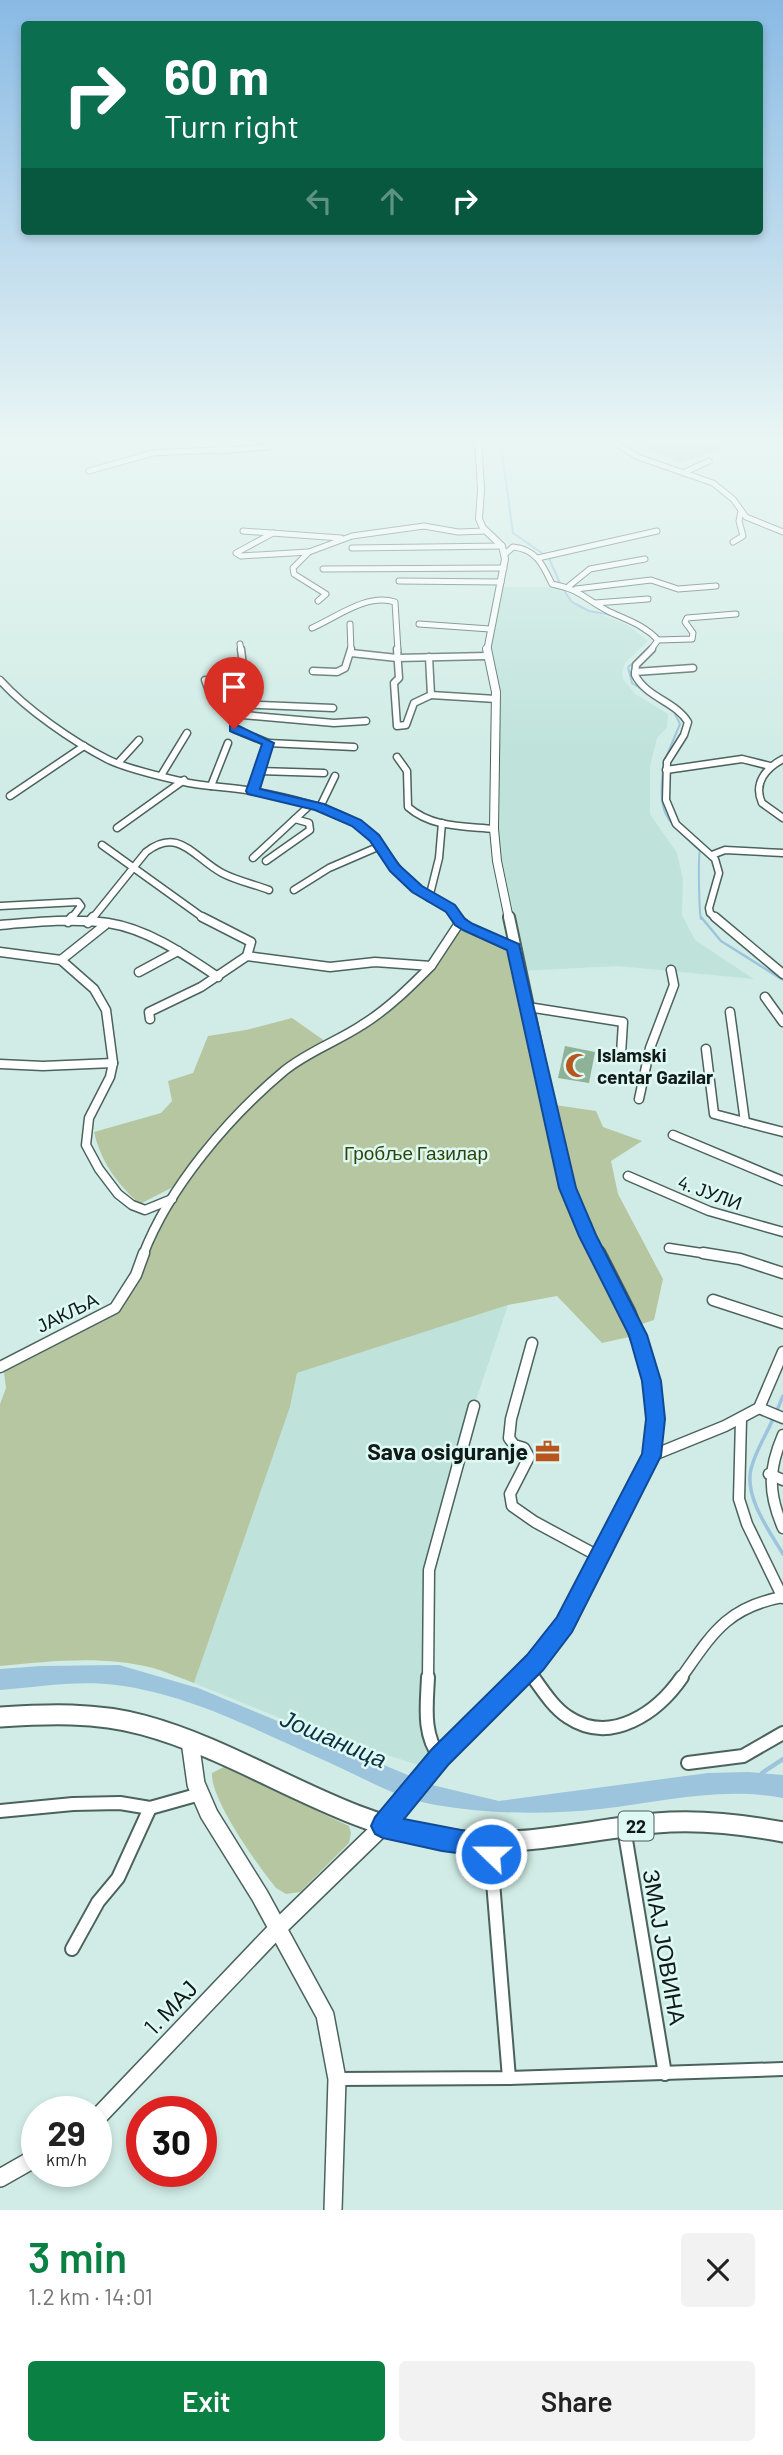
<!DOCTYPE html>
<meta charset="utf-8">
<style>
:root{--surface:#fff;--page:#f2f2f2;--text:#222;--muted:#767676;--accent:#0b8043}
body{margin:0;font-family:Barlow,sans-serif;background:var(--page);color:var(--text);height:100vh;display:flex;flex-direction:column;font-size:26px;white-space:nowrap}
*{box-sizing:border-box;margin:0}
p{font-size:23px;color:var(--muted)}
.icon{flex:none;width:38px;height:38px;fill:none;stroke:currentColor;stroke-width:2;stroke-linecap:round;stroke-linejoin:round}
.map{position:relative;height:2210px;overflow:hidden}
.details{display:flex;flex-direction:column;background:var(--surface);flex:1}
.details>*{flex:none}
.banner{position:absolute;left:21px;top:21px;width:742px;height:214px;border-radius:7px;box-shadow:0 4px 10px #0003;background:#0b6e4f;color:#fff;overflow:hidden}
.speed{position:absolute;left:21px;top:2096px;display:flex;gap:14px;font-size:35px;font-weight:700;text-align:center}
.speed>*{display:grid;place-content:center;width:91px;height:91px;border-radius:50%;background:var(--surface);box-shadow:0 4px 10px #0003;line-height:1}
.speed small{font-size:18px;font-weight:400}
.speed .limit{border:10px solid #d22;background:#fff;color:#111}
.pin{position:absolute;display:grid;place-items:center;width:60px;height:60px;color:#fff;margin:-72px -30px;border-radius:50% 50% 50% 0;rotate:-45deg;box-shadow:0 0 7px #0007}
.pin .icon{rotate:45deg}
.me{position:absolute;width:77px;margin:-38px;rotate:292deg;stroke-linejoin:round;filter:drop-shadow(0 0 5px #0008)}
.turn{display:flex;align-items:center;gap:24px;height:147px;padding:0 28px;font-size:32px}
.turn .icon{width:91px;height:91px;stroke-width:2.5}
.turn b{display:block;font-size:49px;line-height:60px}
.lanes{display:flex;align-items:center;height:66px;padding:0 28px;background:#0003;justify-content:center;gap:35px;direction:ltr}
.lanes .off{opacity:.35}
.round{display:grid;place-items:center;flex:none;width:74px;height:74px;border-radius:7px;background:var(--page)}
.overview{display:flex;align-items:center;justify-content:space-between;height:119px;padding:0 28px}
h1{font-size:42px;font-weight:600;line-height:52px;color:var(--accent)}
.primary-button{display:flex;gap:14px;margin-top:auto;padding:14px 28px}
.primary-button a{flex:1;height:80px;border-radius:7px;background:var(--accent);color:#fff;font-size:28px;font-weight:600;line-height:80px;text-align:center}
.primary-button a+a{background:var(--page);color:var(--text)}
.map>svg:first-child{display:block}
.built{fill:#bfe3db}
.green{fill:#b6c6a1;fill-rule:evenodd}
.water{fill:#9cc4dd}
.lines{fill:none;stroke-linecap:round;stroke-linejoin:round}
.stream-far3{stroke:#9cc4dd;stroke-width:2}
.stream-far2{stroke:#9cc4dd;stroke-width:2.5}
.stream-far1{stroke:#9cc4dd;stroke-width:3.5}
.stream{stroke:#9cc4dd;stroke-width:4.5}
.building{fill:#8db297}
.street-far4-casing{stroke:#4b625d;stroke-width:7}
.street-far3-casing{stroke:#4b625d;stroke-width:9}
.street-far2-casing{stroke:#4b625d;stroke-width:11}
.street-far1-casing{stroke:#4b625d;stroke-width:13}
.street-casing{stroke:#4b625d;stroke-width:16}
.secondary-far4-casing{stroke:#4b625d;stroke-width:8}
.secondary-far3-casing{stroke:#4b625d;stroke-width:10}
.secondary-far2-casing{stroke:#4b625d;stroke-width:14}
.secondary-far1-casing{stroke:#4b625d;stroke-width:17}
.secondary-casing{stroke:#4b625d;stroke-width:20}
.primary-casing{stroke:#4b625d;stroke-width:23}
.street-far4{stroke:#fff;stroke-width:5}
.street-far3{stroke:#fff;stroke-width:6}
.street-far2{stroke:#fff;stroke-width:8}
.street-far1{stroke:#fff;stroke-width:10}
.street{stroke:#fff;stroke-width:12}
.secondary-far4{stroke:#fff;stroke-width:6}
.secondary-far3{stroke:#fff;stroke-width:8}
.secondary-far2{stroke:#fff;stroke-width:10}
.secondary-far1{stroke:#fff;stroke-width:13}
.secondary{stroke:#fff;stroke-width:17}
.primary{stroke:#fff;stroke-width:19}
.route{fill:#1a73e8;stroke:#114b97;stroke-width:2}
.labels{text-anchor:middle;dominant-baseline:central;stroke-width:5;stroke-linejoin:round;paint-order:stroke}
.shield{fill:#def9f3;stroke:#4e5d5a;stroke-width:2}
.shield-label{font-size:18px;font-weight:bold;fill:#111a18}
.poi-label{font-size:19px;font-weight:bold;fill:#111a18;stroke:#def9f3;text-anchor:start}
.park-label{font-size:19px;fill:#304307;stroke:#def9f3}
.street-label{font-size:19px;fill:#111a18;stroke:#def9f3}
.near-poi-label{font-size:23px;font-weight:bold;fill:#111a18;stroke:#def9f3;text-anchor:end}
.near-street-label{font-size:23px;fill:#111a18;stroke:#def9f3}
.near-water-label{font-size:24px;font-style:italic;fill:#0d3042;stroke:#def9f3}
</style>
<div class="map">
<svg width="783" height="2210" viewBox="0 0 783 2210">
<rect width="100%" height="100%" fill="#d1ece6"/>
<g class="built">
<path d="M 500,587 L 558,587 L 573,604 L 628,625 L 648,641 L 625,663 L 622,672 L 623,679 L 635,694 L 668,714 L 667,727 L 657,738 L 650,766 L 650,814 L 677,853 L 683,880 L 682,915 L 695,940 L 754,979 L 618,966 L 520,971 L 495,846 L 496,699 L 487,656 Z"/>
<path d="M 508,1305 L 474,1406 L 429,1570 L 431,1769 L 314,1732 L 194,1683 L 290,1407 L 297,1373 Z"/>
</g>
<g class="green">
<path d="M 607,438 L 717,438 L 725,448 L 681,463 L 641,446 L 620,446 Z"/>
<path d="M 460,922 L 514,948 L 548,1104 L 596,1111 L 603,1127 L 642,1141 L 611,1161 L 618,1194 L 663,1279 L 654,1320 L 635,1326 L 638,1335 L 602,1343 L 557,1296 L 508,1305 L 297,1373 L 290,1407 L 194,1683 C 180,1678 167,1672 153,1668 C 104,1655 50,1661 0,1666 L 0,1404 L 6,1388 L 3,1365 L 115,1308 L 144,1248 L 217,1137 L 173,1187 L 140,1204 C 117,1184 101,1162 94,1132 L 161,1113 L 172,1101 L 168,1081 L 193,1073 L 208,1036 L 246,1030 L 292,1018 L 329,1044 L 416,983 ZM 321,1047 L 262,1090 L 235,1116 C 263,1084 279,1063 321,1047 Z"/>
<path d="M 224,1767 L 349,1826 L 351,1833 L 349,1843 L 300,1892 L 286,1894 L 276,1888 C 258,1866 210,1799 212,1773 Z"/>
</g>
<path class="water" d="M 119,1665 L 198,1688 L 432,1785 L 499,1801 L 708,1773 L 748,1772 L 783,1775 L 783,1798 C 721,1786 661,1802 600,1809 C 546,1815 489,1814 436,1805 C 394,1798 357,1774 319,1758 C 254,1729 188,1694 116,1685 C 78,1680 38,1687 0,1690 L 0,1669 L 41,1666 Z"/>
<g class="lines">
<g class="stream-far3">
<path d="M 500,438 L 513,533 L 549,558 L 562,588 L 572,602 L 589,611 L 612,615"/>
<path d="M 640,658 L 628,667 L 632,683 L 673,710 L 680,724 L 665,760"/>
<path d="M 663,770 C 657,818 668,820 700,851 C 698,855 699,912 701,919"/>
</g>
<path class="stream-far2" d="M 701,917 L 721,941 L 783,980"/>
<g class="stream-far1">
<path d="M 776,1413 L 783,1396"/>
<path d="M 773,1419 C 766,1435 755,1452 751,1469 C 744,1497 770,1532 783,1554"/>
</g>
<path class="stream" d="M 762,1773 L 783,1759"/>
</g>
<path class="building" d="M 565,1046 L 595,1052 L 589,1083 L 558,1078 Z"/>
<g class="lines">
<defs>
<g id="street-far4">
<path d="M 607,438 L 638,457 L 713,483 L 733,499 L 746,517 L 783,532"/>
<path d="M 217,451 L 268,447"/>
<path d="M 89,471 L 153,453 L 214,450 L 252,438"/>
<path d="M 683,473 L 709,461"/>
<path d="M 243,531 L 341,538"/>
<path d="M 273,533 L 236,553 L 241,556 L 309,552"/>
<path d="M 733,542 L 743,536 L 739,521 L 741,511"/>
<path d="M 352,548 L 502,546"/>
<path d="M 505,554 L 513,547 C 536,549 543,565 552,584 C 581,590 582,597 606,610 C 626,620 643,624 658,640 L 650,651"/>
<path d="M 538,558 L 657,531"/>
<path d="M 323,569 L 504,568"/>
<path d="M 399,581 L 501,582"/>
<path d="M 569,586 L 590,569 L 645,559"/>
<path d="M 576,589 L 651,580 L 678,589 L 716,586"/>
<path d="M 318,601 L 326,594 L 294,574 L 293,568 L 309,552 L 352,536 L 424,526 L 458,532 L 486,531"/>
<path d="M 595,603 L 648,599"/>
<path d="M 350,624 L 351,651"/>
<path d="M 419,624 L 490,629"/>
<path d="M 312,628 C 337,617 367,593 395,602 L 398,651"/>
<path d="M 658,640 L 692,639 L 693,633 L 685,622 L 687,618 L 736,614"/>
<path d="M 240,644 L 241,651"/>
</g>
<g id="street-far3">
<path d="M 241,649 L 245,683 L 232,697 L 234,729 L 268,743 L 253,791"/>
<path d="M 397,649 L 399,678 L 394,683 L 397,726 L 406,725 L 414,703 L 431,695"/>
<path d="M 652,649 L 636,665 L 635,675 C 647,698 675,701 688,722 L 684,735 L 667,762 L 666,800 L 676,824 L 715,859 L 719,873 L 709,908 L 710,913 L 717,919"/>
<path d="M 351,653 L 397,658 L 487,656"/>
<path d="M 429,657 L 431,695 L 496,699"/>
<path d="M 313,671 L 337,672 L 345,668 L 351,649"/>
<path d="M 635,672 L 693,668"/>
<path d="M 0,680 C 26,709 72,741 107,759 C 126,769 167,778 189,783 C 209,787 231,787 252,791 C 285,797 320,805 349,819 C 376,833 390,863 411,884 C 426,898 446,902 458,919"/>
<path d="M 205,680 L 209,691 L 240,689"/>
<path d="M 232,704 L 333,708"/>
<path d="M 232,714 L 334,723 L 366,721"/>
<path d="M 268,743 L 354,747"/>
<path d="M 397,757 L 407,771 L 408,807 C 432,828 464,826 494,829"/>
<path d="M 783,759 C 766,768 753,783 762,803 L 783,818"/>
<path d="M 118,763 L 139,740"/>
<path d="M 666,770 L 742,759 L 770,766"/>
<path d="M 259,771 L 324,773"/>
<path d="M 162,774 L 187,733"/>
<path d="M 211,786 L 228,743"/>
<path d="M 10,796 L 84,746"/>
<path d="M 320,807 L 335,776"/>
<path d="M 117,828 L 184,780"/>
<path d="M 102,845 L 205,919"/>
<path d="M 712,855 L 725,850 L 783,853"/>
<path d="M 253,858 L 310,805"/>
<path d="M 266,861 L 310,830 L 309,823 L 295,819"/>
<path d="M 294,890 L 329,868 L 380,846"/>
<path d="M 429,898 L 439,858 L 442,823"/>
<path d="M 0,906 L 78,902 L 81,906 L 71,919"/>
<path d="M 92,919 L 146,852 C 179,826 194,858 222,873 C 237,881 254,884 269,890"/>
</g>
<g id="street-far2">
<path d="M 202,917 L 251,942 L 247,956"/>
<path d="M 456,917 L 468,927 L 514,948"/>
<path d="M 715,917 L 783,974"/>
<path d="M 68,922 L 72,917"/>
<path d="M 88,923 L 93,917"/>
<path d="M 0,925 C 34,922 73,918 108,923 C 148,929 185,955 218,977"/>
<path d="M 0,952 L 61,960 L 94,989 L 106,1010 L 113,1063 L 110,1077 L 89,1118 L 86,1145 L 99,1169 L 118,1194 L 132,1205 L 145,1210 L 172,1199"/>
<path d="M 61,960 L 105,925"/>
<path d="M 139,972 L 178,951"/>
<path d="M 765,997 L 783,1022"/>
<path d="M 528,1007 L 623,1022 L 621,1054"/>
<path d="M 730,1012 L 745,1122"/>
<path d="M 150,1019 L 149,1012 L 201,987 L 247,956 L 330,967 L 375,962 L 431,966 L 460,922"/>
<path d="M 706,1049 L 714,1114 L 783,1132"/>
<path d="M 0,1064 L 43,1066 L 113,1063"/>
<path d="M 639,1099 L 650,1048 L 674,985 L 671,970"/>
<path d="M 673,1135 L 783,1181"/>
<path d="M 628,1176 L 709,1211 L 783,1232"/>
<path d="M 669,1248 L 715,1255"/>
<path d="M 143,1255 C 169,1187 229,1117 284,1071 C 307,1052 338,1041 362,1025 C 388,1009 410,987 431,966"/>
</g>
<g id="street-far1">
<path d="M 703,1253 L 740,1259 L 783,1273"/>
<path d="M 713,1300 L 783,1323"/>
<path d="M 532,1343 L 511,1419 L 509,1438 L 514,1445 L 524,1448 L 529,1457 L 510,1494 L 512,1506 L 535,1522 L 600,1557"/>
<path d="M 0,1367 L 115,1308 L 136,1275 L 144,1253"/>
<path d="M 759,1408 L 783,1352"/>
<path d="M 759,1408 L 783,1418"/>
<path d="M 741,1419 L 739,1499 L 747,1524 L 783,1598"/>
<path d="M 783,1435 C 768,1470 768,1493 783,1528"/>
<path d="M 651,1456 L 725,1426 L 759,1408"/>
<path d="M 769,1474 L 783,1480"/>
<path d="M 528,1669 L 534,1678"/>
<path d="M 428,1678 L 429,1570 L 474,1406"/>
<path d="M 681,1678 C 712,1634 727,1607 783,1597"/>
</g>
<g id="street">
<path d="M 428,1677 C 427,1704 422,1734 440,1757"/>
<path d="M 533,1677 C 543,1691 554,1708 568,1717 C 611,1746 658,1712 682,1677"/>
<path d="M 688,1763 L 743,1756 L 783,1733"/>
<path d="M 0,1811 L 73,1804 L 120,1803 L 150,1808 L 200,1794"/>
<path d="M 624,1828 L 665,2074"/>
<path d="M 490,1845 L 509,2078"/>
<path d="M 72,1949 L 98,1902 L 118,1878 L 150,1808"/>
<path d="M 337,2079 L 509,2078 L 783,2069"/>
</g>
<path id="secondary-far4" d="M 478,438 L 481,490 L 479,519 L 483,528 L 502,546 L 505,559 L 487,651"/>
<path id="secondary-far3" d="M 487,649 L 496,692 L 494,829 L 497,861 L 509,919"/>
<path id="secondary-far2" d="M 509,917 L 563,1171 L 578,1215 L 599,1255"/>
<path id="secondary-far1" d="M 517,1678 L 549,1646 L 574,1608 L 651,1456 L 656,1419 L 647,1362 L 628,1312 L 598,1253"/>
<g id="secondary">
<path d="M 190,1741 L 196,1784 L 209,1814 L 260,1896 L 325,2015 L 337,2079 L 333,2210"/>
<path d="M 96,2119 L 278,1928 L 383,1826 L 440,1757 L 519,1677"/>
<path d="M 0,2178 L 37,2157"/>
</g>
<path id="primary" d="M 0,1717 C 47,1714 96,1712 143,1725 C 247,1753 336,1824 445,1839 C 517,1849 585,1830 656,1823 C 699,1819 741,1824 783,1832"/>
</defs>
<use href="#street-far4" class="street-far4-casing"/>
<use href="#street-far3" class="street-far3-casing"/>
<use href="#street-far2" class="street-far2-casing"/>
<use href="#street-far1" class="street-far1-casing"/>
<use href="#street" class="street-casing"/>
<use href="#secondary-far4" class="secondary-far4-casing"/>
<use href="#secondary-far3" class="secondary-far3-casing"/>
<use href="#secondary-far2" class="secondary-far2-casing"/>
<use href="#secondary-far1" class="secondary-far1-casing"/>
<use href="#secondary" class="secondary-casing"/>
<use href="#primary" class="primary-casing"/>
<use href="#street-far4" class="street-far4"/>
<use href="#street-far3" class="street-far3"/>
<use href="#street-far2" class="street-far2"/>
<use href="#street-far1" class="street-far1"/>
<use href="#street" class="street"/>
<use href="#secondary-far4" class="secondary-far4"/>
<use href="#secondary-far3" class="secondary-far3"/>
<use href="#secondary-far2" class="secondary-far2"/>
<use href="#secondary-far1" class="secondary-far1"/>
<use href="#secondary" class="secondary"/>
<use href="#primary" class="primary"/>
</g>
<linearGradient id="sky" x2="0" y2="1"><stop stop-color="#89bae4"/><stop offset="0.59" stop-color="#eaf6f4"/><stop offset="1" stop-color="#eaf6f4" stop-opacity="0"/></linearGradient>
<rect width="783" height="747" fill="url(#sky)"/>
<path class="route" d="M 230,726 L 239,726 L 274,743 L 260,789 L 324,804 L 361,820 L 379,835 L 399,865 L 422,886 L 455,905 L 465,919 L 473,924 L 519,944 L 576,1188 L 596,1235 L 647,1335 L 661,1381 L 665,1419 L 661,1456 L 572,1632 L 543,1670 L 448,1765 L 404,1819 L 498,1837 L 503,1854 L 499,1862 L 491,1866 L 482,1862 L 480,1856 L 442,1851 L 383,1838 L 375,1834 L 371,1826 L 375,1817 L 432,1749 L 527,1655 L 557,1617 L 642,1454 L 646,1419 L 642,1381 L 629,1335 L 579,1236 L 559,1188 L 507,950 L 463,930 L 455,925 L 446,912 L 412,892 L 390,871 L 370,841 L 352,826 L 315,810 L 248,794 L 246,791 L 262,744 L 230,731 Z"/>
<defs>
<symbol id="mosque-bare" viewBox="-9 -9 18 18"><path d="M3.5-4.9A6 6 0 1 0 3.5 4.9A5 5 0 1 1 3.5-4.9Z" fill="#b8561d" stroke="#def9f3" stroke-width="2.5" paint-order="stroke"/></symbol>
<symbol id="office-bare" viewBox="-9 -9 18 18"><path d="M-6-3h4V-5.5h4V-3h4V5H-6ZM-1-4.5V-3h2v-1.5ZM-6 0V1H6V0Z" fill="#b8561d" stroke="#def9f3" stroke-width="2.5" paint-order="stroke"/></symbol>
</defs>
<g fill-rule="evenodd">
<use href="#mosque-bare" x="560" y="1048" width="35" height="35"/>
<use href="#office-bare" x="530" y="1434" width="35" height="35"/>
</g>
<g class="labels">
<rect class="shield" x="618.5" y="1811.5" width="35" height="29" rx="5"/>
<g class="shield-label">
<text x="636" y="1826">22</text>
</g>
<g class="poi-label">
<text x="597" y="1054">Islamski<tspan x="597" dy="22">centar Gazilar</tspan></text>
</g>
<g class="park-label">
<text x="416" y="1152">Гробље Газилар</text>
</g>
<g class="street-label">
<text transform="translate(710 1192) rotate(20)">4. ЈУЛИ</text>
<text transform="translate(67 1312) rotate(-26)">ЈАКЉА</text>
</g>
<g class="near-poi-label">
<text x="528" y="1451">Sava osiguranje</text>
</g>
<g class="near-street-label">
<text transform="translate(665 1947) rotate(80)">ЗМАЈ ЈОВИНА</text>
<text transform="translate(170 2007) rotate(-46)">1. МАЈ</text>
</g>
<g class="near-water-label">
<text transform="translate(334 1738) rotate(23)">Јошаница</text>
</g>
</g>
</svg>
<div class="speed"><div>29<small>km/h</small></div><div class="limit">30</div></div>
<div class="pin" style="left:234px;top:729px;background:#d93025"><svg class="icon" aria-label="arrive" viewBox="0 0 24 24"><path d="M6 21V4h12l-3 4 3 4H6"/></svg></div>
<svg class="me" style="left:491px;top:1854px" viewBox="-20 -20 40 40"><circle r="17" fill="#1a73e8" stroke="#fff" stroke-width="3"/><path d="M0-11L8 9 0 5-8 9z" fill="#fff"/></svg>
<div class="banner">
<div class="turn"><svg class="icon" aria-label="right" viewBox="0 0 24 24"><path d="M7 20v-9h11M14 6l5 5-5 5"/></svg><div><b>60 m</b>Turn right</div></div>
<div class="lanes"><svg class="icon off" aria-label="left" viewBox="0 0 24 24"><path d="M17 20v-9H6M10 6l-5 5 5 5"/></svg><svg class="icon off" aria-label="ahead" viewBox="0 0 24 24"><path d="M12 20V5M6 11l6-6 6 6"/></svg><svg class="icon" aria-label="right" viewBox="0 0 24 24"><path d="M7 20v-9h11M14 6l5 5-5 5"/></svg></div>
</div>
</div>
<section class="details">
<div class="overview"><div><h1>3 min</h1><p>1.2 km · 14:01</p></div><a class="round"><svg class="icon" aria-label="close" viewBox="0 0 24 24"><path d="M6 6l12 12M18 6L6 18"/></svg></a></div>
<div class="primary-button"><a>Exit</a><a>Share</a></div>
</section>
